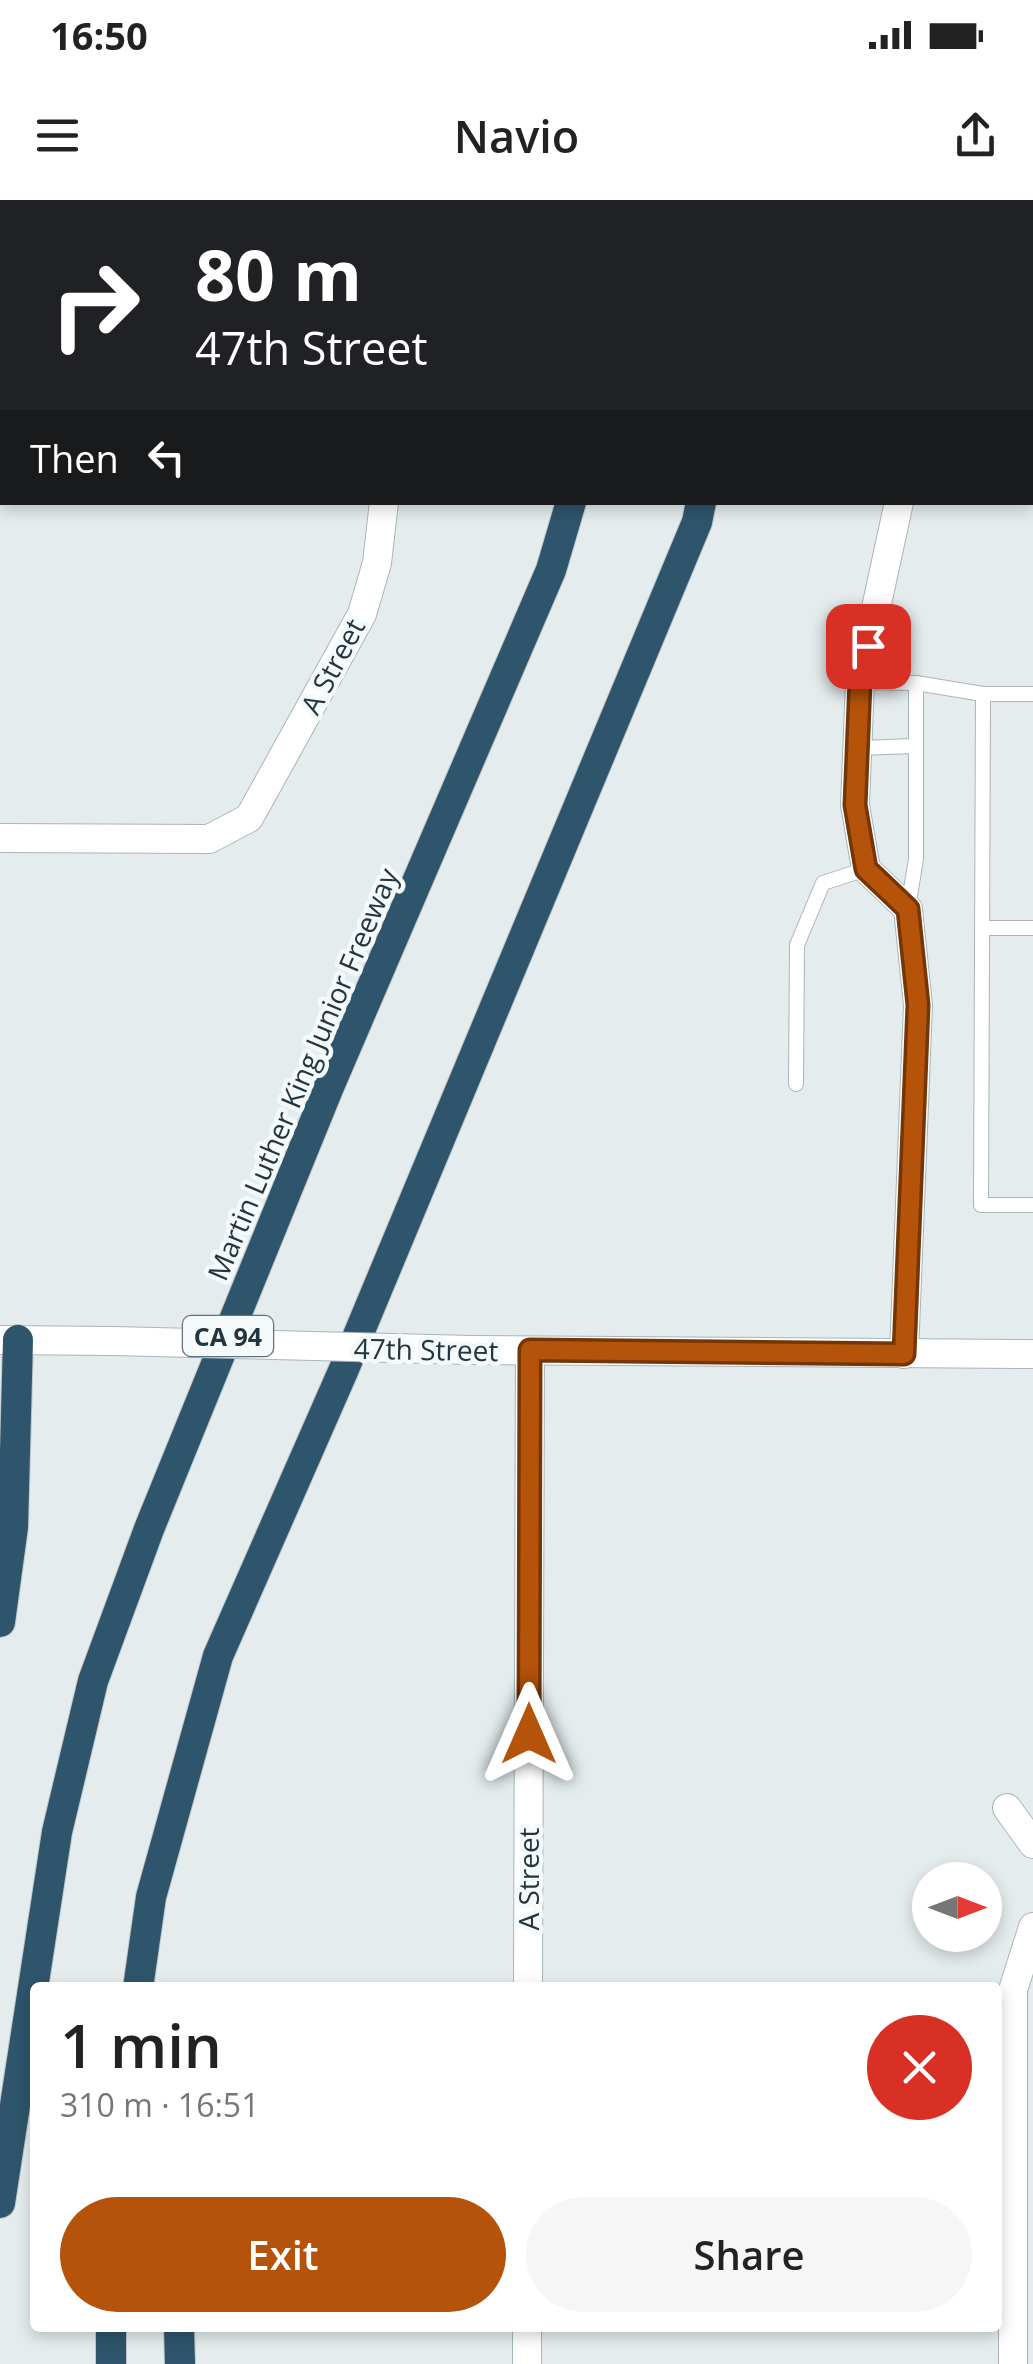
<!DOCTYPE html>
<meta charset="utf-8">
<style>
:root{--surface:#fff;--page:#f6f6f6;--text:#222;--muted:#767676;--accent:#b45309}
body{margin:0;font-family:"Open Sans",sans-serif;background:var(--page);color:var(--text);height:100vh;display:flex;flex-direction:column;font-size:38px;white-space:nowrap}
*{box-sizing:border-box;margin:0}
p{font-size:32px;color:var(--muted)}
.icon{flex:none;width:55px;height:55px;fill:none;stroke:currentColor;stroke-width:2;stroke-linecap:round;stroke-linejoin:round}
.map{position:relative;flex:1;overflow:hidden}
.side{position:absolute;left:30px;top:1782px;width:972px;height:350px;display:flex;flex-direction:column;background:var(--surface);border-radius:10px;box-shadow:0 5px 15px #0003}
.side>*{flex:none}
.guide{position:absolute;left:0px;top:0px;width:1035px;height:305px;box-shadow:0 5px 15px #0003;background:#202124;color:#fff;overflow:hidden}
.needle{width:65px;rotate:90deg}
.fabs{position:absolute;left:912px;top:1662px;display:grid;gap:20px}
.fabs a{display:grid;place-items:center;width:90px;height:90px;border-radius:50%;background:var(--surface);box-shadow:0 5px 15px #0003;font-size:50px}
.pin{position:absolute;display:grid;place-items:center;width:85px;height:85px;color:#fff;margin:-42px;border-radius:20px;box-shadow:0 5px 15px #0006}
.me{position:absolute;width:110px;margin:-55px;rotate:0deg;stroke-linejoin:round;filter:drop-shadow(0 0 8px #0008)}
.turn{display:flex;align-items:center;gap:35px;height:210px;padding:0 30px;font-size:45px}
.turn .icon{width:130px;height:130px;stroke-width:2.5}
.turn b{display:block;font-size:70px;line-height:85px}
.then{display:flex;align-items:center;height:95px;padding:0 30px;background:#0003;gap:20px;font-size:38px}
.round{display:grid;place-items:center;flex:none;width:105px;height:105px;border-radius:52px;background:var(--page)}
.overview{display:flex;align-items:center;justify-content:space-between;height:170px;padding:0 30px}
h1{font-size:60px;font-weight:600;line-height:75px}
.cta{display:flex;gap:20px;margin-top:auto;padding:20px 30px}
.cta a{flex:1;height:115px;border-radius:60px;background:var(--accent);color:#fff;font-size:40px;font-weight:600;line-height:115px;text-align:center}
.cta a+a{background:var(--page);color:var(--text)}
.status{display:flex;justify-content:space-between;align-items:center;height:70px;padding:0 50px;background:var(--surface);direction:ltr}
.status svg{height:28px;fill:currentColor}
header{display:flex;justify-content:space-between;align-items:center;height:130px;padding:0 30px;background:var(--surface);font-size:45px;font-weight:600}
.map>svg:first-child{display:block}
.green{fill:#bdded9}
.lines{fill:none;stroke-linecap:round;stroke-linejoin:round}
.service-casing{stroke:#aab5b9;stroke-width:16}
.minor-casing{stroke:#aab5b9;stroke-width:30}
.secondary-casing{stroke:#a5b6bc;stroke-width:30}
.motorway-casing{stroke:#c1c7c9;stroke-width:32}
.service{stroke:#fff;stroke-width:14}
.minor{stroke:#fff;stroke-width:28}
.secondary{stroke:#fff;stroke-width:28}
.motorway{stroke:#2e556c;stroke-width:30}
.secondary-bridge-casing{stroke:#a5b6bc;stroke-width:30;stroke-linecap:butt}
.secondary-bridge{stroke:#fff;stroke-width:28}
.route-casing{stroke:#753606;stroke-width:25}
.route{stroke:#b45309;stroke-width:18}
.labels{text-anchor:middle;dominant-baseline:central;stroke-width:9;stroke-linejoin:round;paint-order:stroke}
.shield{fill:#f4f9fa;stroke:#627077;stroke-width:2.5}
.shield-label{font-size:25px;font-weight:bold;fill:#23363f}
.street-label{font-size:28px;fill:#23363f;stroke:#f4f9fa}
</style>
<div class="status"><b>16:50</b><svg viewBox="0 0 49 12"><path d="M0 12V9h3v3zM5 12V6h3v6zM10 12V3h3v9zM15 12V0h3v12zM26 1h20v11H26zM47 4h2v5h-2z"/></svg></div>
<header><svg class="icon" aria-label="menu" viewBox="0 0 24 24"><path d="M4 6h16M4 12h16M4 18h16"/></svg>Navio<svg class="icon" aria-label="share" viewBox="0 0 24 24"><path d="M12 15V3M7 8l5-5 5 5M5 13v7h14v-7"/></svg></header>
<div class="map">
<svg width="1033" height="2164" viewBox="0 0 1033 2164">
<rect width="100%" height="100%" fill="#e4eced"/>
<path class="green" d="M 0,0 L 520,0 L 520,2 L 2,2 L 2,133 L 0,133 Z"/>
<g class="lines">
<defs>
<g id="service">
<path d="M 860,482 L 916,483 L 983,494 L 1033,494"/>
<path d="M 983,494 L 981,1005 L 1033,1005"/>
<path d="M 858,548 L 915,546"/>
<path d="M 908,708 L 916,659 L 916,483"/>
<path d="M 982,728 L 1033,728"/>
<path d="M 796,884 L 797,745 L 823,683 L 866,669"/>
</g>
<g id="minor">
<path d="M 933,0 L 933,2"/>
<path d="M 0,158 L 2,158"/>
<path d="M 899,302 L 860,482 L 855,605 L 866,669 L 908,709 L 918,805 L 904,1154"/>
<path d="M 0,638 L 209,639 L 249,618 L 362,414 L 377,363 L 384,302"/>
<path d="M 1007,1608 L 1033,1644"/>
<path d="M 1013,2164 L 1013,1790 L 1033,1727"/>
</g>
<g id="secondary">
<path d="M 0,1140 L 113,1141"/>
<path d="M 471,1150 L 1033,1154"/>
<path d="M 528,1788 L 530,1151"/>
<path d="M 527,2128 L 527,2164"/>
</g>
<g id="motorway">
<path d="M 637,2 L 638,0"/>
<path d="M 760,2 L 760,0"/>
<path d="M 0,1422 L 13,1327 L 18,1140"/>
<path d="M 138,1788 L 151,1697 L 218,1456 L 344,1169 L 697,322 L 701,302"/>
<path d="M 0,2003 L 57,1632 L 93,1481 L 149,1329 L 328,889 L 551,370 L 571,302"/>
<path d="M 179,2128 L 180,2164"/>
<path d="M 111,2164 L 111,2128"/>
</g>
</defs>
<use href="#service" class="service-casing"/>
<use href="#minor" class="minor-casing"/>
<use href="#secondary" class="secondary-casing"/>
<use href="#motorway" class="motorway-casing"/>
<use href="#service" class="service"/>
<use href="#minor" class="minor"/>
<use href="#secondary" class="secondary"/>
<use href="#motorway" class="motorway"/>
<defs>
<path id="secondary-bridge" d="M 113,1141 L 471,1150"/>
</defs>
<use href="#secondary-bridge" class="secondary-bridge-casing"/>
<use href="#secondary-bridge" class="secondary-bridge"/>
</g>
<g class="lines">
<defs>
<path id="route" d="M 529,1534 L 530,1150 L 904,1154 L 918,805 L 908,709 L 866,669 L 855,605 L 860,482 L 868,446"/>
</defs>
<use href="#route" class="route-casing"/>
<use href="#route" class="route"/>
</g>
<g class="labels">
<rect class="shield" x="183" y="1116" width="90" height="40" rx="8"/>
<g class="shield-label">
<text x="228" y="1136">CA 94</text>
</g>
<g class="street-label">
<text transform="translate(332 466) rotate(-62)">A Street</text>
<text transform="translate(302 874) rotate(-67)">Martin Luther King Junior Freeway</text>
<text transform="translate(426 1149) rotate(1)">47th Street</text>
<text transform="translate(528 1679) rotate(-90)">A Street</text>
</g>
</g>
</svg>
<div class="fabs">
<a><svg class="needle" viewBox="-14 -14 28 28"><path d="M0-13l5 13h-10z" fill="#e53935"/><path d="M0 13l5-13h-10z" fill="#767676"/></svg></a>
</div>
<div class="pin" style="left:868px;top:446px;background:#d93025"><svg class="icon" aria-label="arrive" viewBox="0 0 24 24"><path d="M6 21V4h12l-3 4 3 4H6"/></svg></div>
<svg class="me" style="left:529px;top:1534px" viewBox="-20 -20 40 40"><path d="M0-17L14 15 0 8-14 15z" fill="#b45309" stroke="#fff" stroke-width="4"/></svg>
<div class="guide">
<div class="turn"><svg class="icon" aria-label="right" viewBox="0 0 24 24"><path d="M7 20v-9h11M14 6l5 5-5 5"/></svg><div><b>80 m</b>47th Street</div></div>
<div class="then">Then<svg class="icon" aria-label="left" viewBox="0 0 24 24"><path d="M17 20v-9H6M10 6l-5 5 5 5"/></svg></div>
</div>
<section class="side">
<div class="overview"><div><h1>1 min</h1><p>310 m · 16:51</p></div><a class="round" style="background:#d93025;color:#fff"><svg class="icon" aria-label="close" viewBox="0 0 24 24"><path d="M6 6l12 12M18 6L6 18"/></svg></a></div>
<div class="cta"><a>Exit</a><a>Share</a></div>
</section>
</div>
